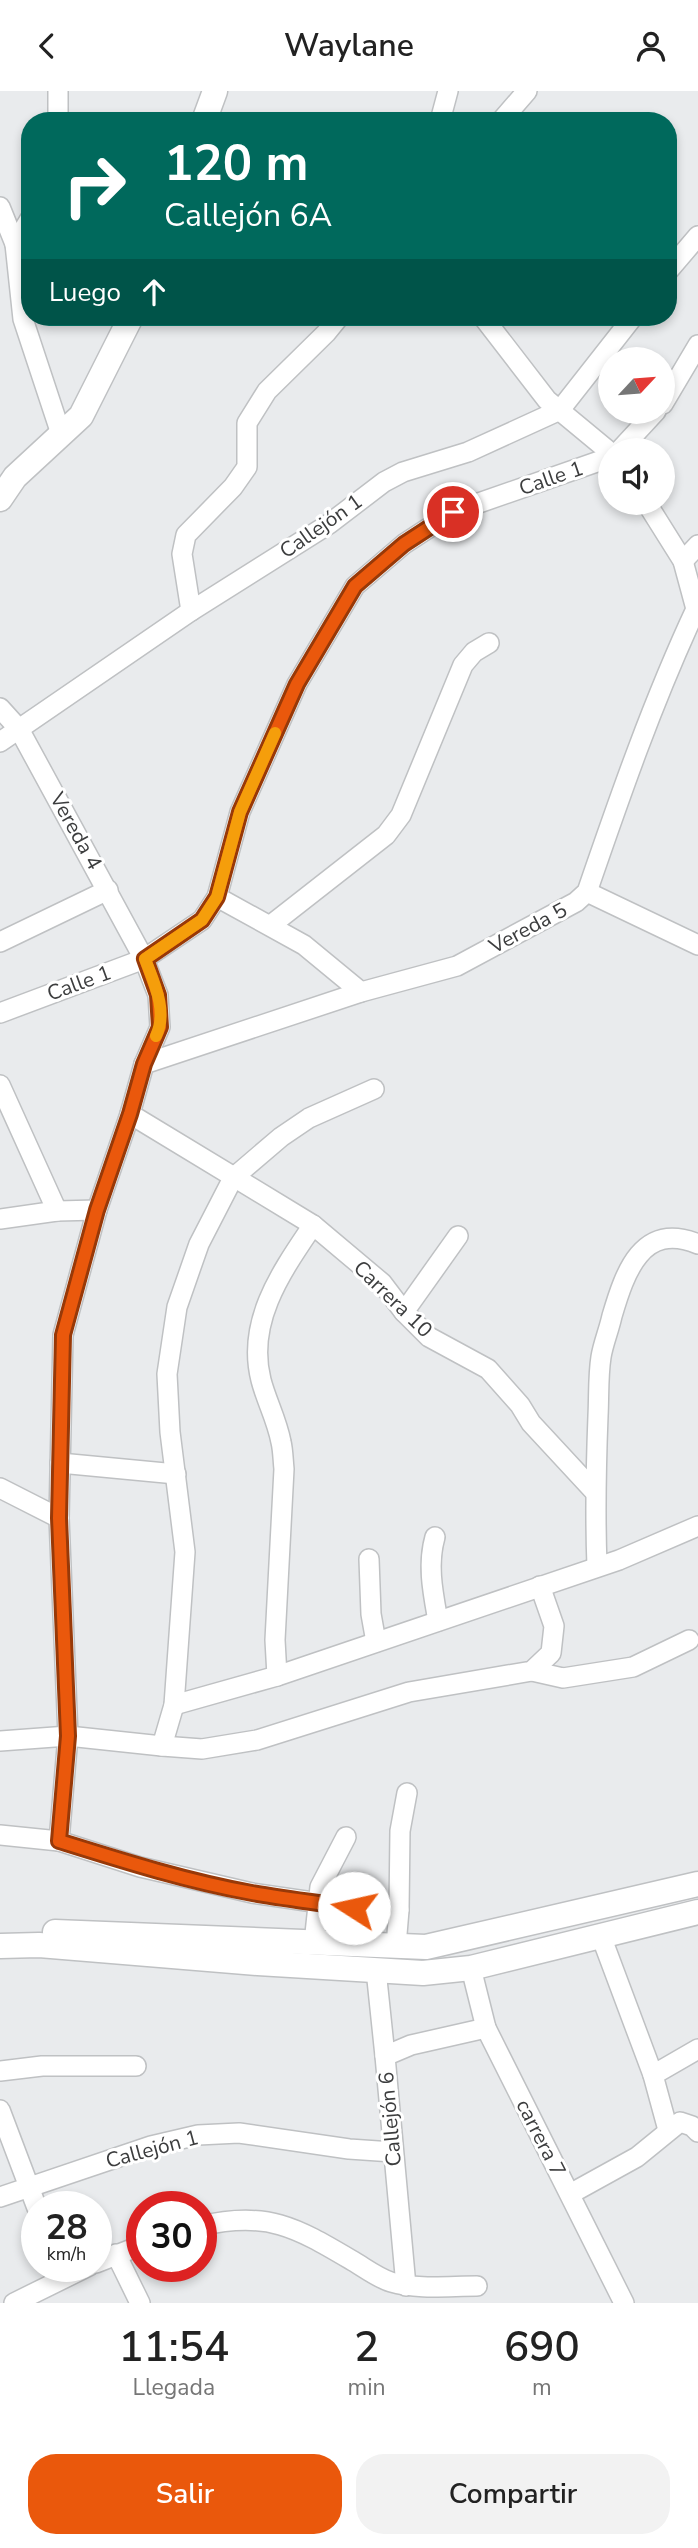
<!DOCTYPE html>
<html lang="es">
<meta charset="utf-8">
<style>
:root{--surface:#fff;--page:#f2f2f2;--text:#222;--muted:#767676;--accent:#ea580c}
body{margin:0;font-family:"Nunito Sans",sans-serif;background:var(--page);color:var(--text);height:100vh;display:flex;flex-direction:column;font-size:26px;white-space:nowrap}
*{box-sizing:border-box;margin:0}
p{font-size:23px;color:var(--muted)}
.icon{flex:none;width:38px;height:38px;fill:none;stroke:currentColor;stroke-width:2;stroke-linecap:round;stroke-linejoin:round}
.map{position:relative;height:2212px;overflow:hidden}
.side{display:flex;flex-direction:column;background:var(--surface);flex:1}
.side>*{flex:none}
.top-card{position:absolute;left:21px;top:21px;width:656px;height:214px;border-radius:28px;box-shadow:0 4px 10px #0003;background:#00695c;color:#fff;overflow:hidden}
.needle{width:46px;rotate:64deg}
.controls{position:absolute;left:598px;top:256px;display:grid;gap:14px}
.controls a{display:grid;place-items:center;width:77px;height:77px;border-radius:50%;background:var(--surface);box-shadow:0 4px 10px #0003;font-size:35px}
.speed{position:absolute;left:21px;top:2100px;display:flex;gap:14px;font-size:35px;font-weight:700;text-align:center}
.speed>*{display:grid;place-content:center;width:91px;height:91px;border-radius:50%;background:var(--surface);box-shadow:0 4px 10px #0003;line-height:1}
.speed small{font-size:18px;font-weight:400}
.speed .limit{border:10px solid #d22;background:#fff;color:#111}
.pin{position:absolute;display:grid;place-items:center;width:60px;height:60px;color:#fff;margin:-30px;border:4px solid #fff;border-radius:50%;box-shadow:0 2px 7px #0007}
.me{position:absolute;width:77px;margin:-38px;rotate:280deg;stroke-linejoin:round;filter:drop-shadow(0 0 5px #0008)}
.turn{display:flex;align-items:center;gap:24px;height:147px;padding:0 28px;font-size:32px}
.turn .icon{width:91px;height:91px;stroke-width:2.5}
.turn b{display:block;font-size:49px;line-height:60px}
.then{display:flex;align-items:center;height:66px;padding:0 28px;background:#0003;gap:14px;font-size:26px}
.eta{display:flex;justify-content:space-evenly;align-items:center;height:119px;text-align:center}
.eta b{font-size:42px;font-weight:600;line-height:49px}
.primary-button{display:flex;gap:14px;margin-top:auto;padding:14px 28px}
.primary-button a{flex:1;height:80px;border-radius:28px;background:var(--accent);color:#fff;font-size:28px;font-weight:600;line-height:80px;text-align:center}
.primary-button a+a{background:var(--page);color:var(--text)}
header{display:flex;justify-content:space-between;align-items:center;height:91px;padding:0 28px;background:var(--surface);font-size:32px;font-weight:600}
.map>svg:first-child{display:block}
.lines{fill:none;stroke-linecap:round;stroke-linejoin:round}
.minor-casing{stroke:#bfc1c3;stroke-width:22}
.major-casing{stroke:#bfc1c3;stroke-width:27}
.minor{stroke:#fff;stroke-width:19}
.major{stroke:#fff;stroke-width:24}
.route-casing{stroke:#983908;stroke-width:18}
.route{stroke:#ea580c;stroke-width:12}
.slow{stroke:#f59e0b;stroke-width:12}
.labels{text-anchor:middle;dominant-baseline:central;stroke-width:6;stroke-linejoin:round;paint-order:stroke}
.street-label{font-size:21px;fill:#3c3d3e;stroke:#fff}
</style>
<header><svg class="icon" aria-label="back" viewBox="0 0 24 24"><path d="M15 5l-7 7 7 7"/></svg>Waylane<svg class="icon" aria-label="person" viewBox="0 0 24 24"><circle cx="12" cy="8" r="4"/><path d="M4 21q1-7 8-7t8 7"/></svg></header>
<div class="map">
<svg width="698" height="2212" viewBox="0 0 698 2212">
<rect width="100%" height="100%" fill="#e9ebed"/>
<g class="lines">
<defs>
<g id="minor">
<path d="M 58,30 L 58,0"/>
<path d="M 440,30 L 448,0"/>
<path d="M 501,30 L 527,0"/>
<path d="M 0,116 L 15,153"/>
<path d="M 30,128 L 15,153 L 23,228 L 61,343"/>
<path d="M 668,180 L 698,145"/>
<path d="M 483,226 L 547,309 L 611,362"/>
<path d="M 663,313 L 698,254"/>
<path d="M 620,359 L 656,320"/>
<path d="M 683,470 L 698,454"/>
<path d="M 191,520 L 182,463 L 186,444 L 233,396 L 247,376 L 247,332 L 267,300 L 326,242 L 339,226"/>
<path d="M 0,617 L 19,638 L 144,868 L 158,904 L 160,936 L 144,973 L 130,1023 L 97,1119 L 63,1244 L 59,1427 L 68,1645 L 59,1750 L 0,1744"/>
<path d="M 0,651 L 191,520 L 329,433 L 384,391 L 403,381 L 468,361 L 560,319 L 633,226"/>
<path d="M 587,801 L 698,854"/>
<path d="M 217,806 L 304,854 L 361,901"/>
<path d="M 271,834 L 386,744 L 401,724 L 463,574 L 474,561 L 489,552"/>
<path d="M 0,851 L 108,799"/>
<path d="M 0,922 L 144,868 L 202,829 L 217,806 L 240,721 L 297,593 L 355,495 L 404,453 L 453,421 L 611,366"/>
<path d="M 144,973 L 361,901 L 457,875 L 576,811 L 587,801 C 620,705 653,610 696,518 L 683,470 L 646,411"/>
<path d="M 0,994 L 57,1120"/>
<path d="M 130,1023 L 313,1134 L 382,1192 L 404,1221 L 429,1246 L 488,1278 L 520,1314 L 531,1332 L 594,1400"/>
<path d="M 0,1128 L 57,1120 L 97,1119"/>
<path d="M 404,1221 L 458,1145"/>
<path d="M 60,1372 L 176,1383"/>
<path d="M 0,1397 L 59,1427"/>
<path d="M 435,1446 C 427,1474 433,1502 438,1530"/>
<path d="M 369,1468 L 371,1523 L 376,1551"/>
<path d="M 597,1475 C 595,1425 596,1376 598,1325 C 599,1306 598,1285 601,1266 C 603,1253 609,1239 612,1225 C 625,1181 642,1130 698,1153"/>
<path d="M 532,1580 L 563,1587 L 633,1576 L 689,1549"/>
<path d="M 277,1585 L 275,1549 L 284,1378 C 283,1369 283,1359 281,1351 C 277,1329 266,1309 261,1289 C 246,1230 282,1180 313,1134"/>
<path d="M 174,1614 L 277,1585 L 619,1469 L 698,1435"/>
<path d="M 0,1650 L 68,1645 L 162,1655 L 174,1614 L 185,1461 L 170,1341 L 167,1283 L 177,1216 L 199,1153 L 233,1087 L 281,1046 L 309,1027 L 374,998"/>
<path d="M 162,1655 L 202,1658 L 257,1649 L 409,1601 L 532,1580 L 551,1562 L 554,1535 L 540,1495"/>
<path d="M 59,1750 L 140,1776 L 252,1802 L 354,1817 L 399,1819 L 400,1740 L 407,1702"/>
<path d="M 601,1845 L 653,1984"/>
<path d="M 314,1852 L 320,1796 L 346,1746"/>
<path d="M 396,1855 L 399,1819"/>
<path d="M 471,1877 L 486,1937 L 624,2212"/>
<path d="M 376,1879 L 385,1965"/>
<path d="M 0,1980 L 42,1975 L 136,1975"/>
<path d="M 0,2019 L 37,2117"/>
<path d="M 668,2039 L 653,1984 L 698,1958"/>
<path d="M 570,2103 L 637,2066 L 680,2031 L 692,2035 L 698,2041"/>
<path d="M 0,2106 L 151,2055 L 198,2044 L 239,2042 L 349,2058 L 393,2061"/>
<path d="M 201,2135 C 268,2119 297,2137 353,2170 C 365,2177 378,2187 391,2191 C 418,2199 449,2195 477,2195"/>
<path d="M 116,2163 L 140,2212"/>
<path d="M 96,2172 L 142,2154"/>
<path d="M 406,2195 L 385,1965 L 411,1954 L 486,1937"/>
<path d="M 14,2212 L 89,2175"/>
</g>
<g id="major">
<path d="M 204,30 L 215,0"/>
<path d="M 0,408 L 15,386 L 81,325 L 131,226"/>
<path d="M 55,1841 L 426,1856 L 698,1793"/>
<path d="M 0,1855 L 39,1854 L 258,1872 L 423,1882 L 471,1877 L 698,1821"/>
</g>
</defs>
<use href="#minor" class="minor-casing"/>
<use href="#major" class="major-casing"/>
<use href="#minor" class="minor"/>
<use href="#major" class="major"/>
</g>
<g class="lines">
<defs>
<path id="route" d="M 354,1817 C 320,1812 286,1808 252,1802 C 186,1790 123,1770 59,1750 L 68,1645 L 59,1427 L 63,1244 L 97,1119 L 130,1023 L 144,973 L 160,936 L 158,904 L 145,868 L 202,829 L 217,806 L 240,721 L 297,593 L 355,495 L 404,453 L 453,421"/>
</defs>
<use href="#route" class="route-casing"/>
<use href="#route" class="route"/>
<path class="slow" d="M 156,945 C 168,920 154,892 145,868 L 202,829 L 217,806 L 240,721 L 275,642"/>
</g>
<g class="labels">
<g class="street-label">
<text transform="translate(551 387) rotate(-19)">Calle 1</text>
<text transform="translate(321 435) rotate(-35)">Callejón 1</text>
<text transform="translate(76 740) rotate(61)">Vereda 4</text>
<text transform="translate(528 837) rotate(-28)">Vereda 5</text>
<text transform="translate(79 892) rotate(-20)">Calle 1</text>
<text transform="translate(393 1208) rotate(44)">Carrera 10</text>
<text transform="translate(390 2028) rotate(-95)">Callejón 6</text>
<text transform="translate(541 2047) rotate(63)">carrera 7</text>
<text transform="translate(152 2058) rotate(-15)">Callejón 1</text>
</g>
</g>
</svg>
<div class="controls">
<a><svg class="needle" viewBox="-14 -14 28 28"><path d="M0-13l5 13h-10z" fill="#e53935"/><path d="M0 13l5-13h-10z" fill="#767676"/></svg></a>
<a><svg class="icon" aria-label="sound" viewBox="0 0 24 24"><path d="M4 9h4l5-4v14l-5-4H4zM17 9q2 3 0 6"/></svg></a>
</div>
<div class="speed"><div>28<small>km/h</small></div><div class="limit">30</div></div>
<div class="pin" style="left:453px;top:421px;background:#d93025"><svg class="icon" aria-label="arrive" viewBox="0 0 24 24"><path d="M6 21V4h12l-3 4 3 4H6"/></svg></div>
<svg class="me" style="left:354px;top:1817px" viewBox="-20 -20 40 40"><circle r="19" fill="#fff"/><path d="M0-13L10 11 0 6-10 11z" fill="#ea580c"/></svg>
<div class="top-card">
<div class="turn"><svg class="icon" aria-label="right" viewBox="0 0 24 24"><path d="M7 20v-9h11M14 6l5 5-5 5"/></svg><div><b>120 m</b>Callejón 6A</div></div>
<div class="then">Luego<svg class="icon" aria-label="ahead" viewBox="0 0 24 24"><path d="M12 20V5M6 11l6-6 6 6"/></svg></div>
</div>
</div>
<section class="side">
<div class="eta">
<div><b>11:54</b><p>Llegada</p></div>
<div><b>2</b><p>min</p></div>
<div><b>690</b><p>m</p></div>
</div>
<div class="primary-button"><a>Salir</a><a>Compartir</a></div>
</section>
